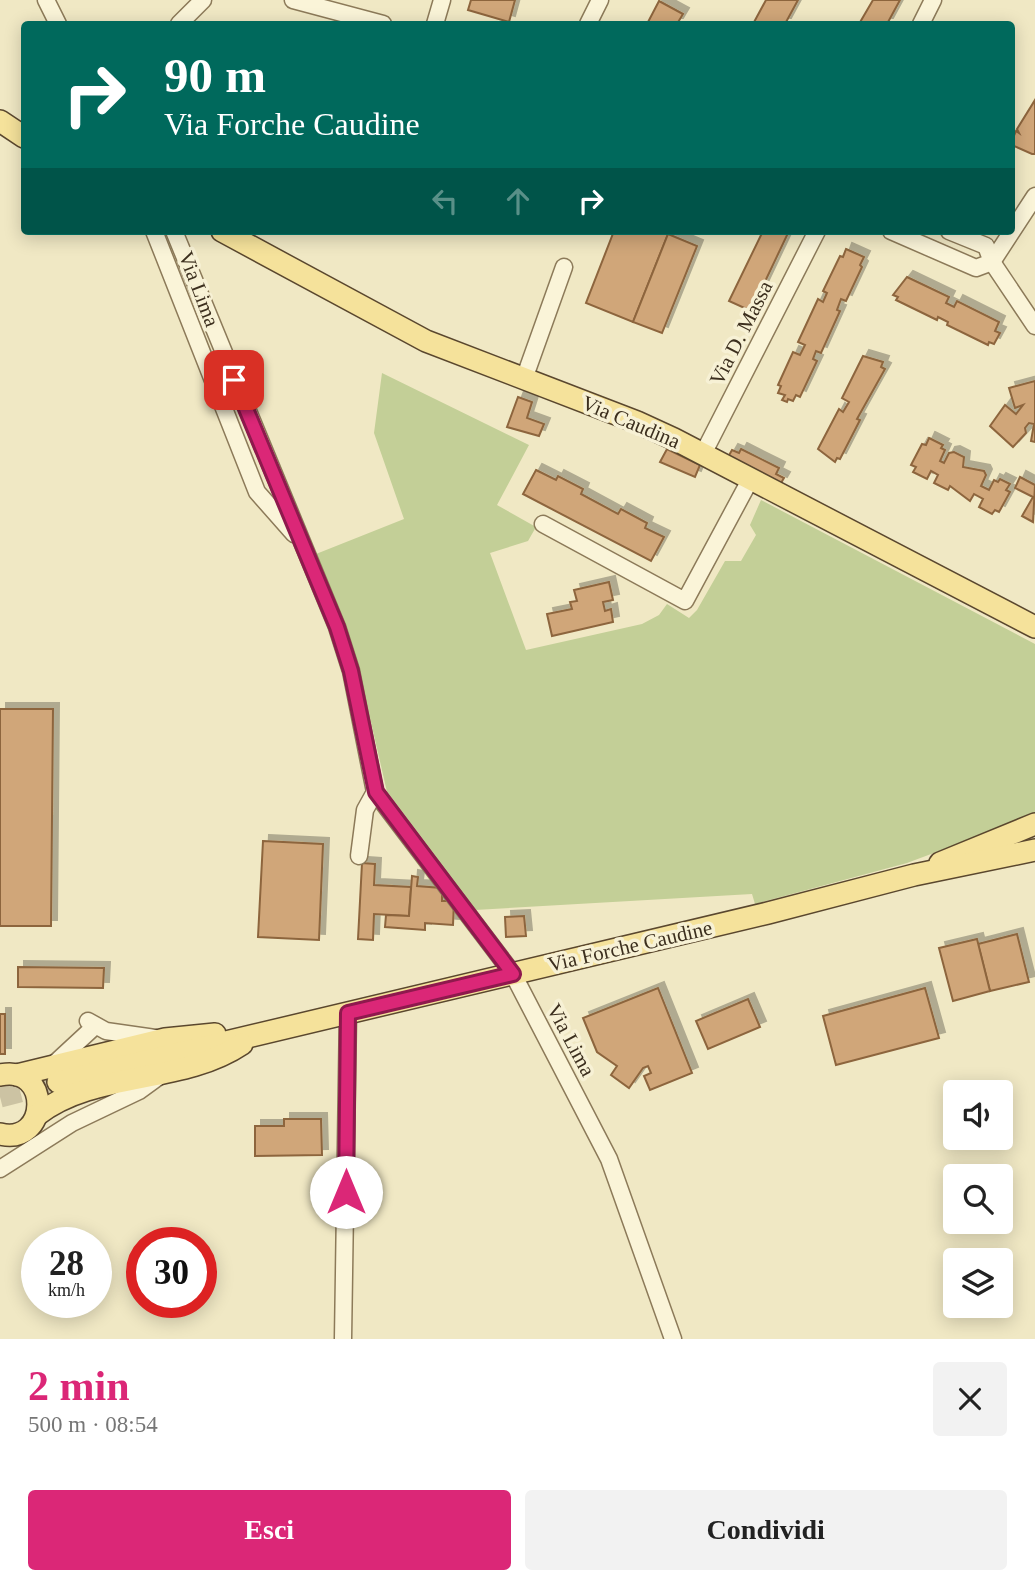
<!DOCTYPE html>
<html lang="it">
<meta charset="utf-8">
<style>
:root{--surface:#fff;--page:#f2f2f2;--text:#222;--muted:#767676;--accent:#db2777}
body{margin:0;font-family:"Times New Roman",serif;background:var(--page);color:var(--text);height:100vh;display:flex;flex-direction:column;font-size:26px;white-space:nowrap}
*{box-sizing:border-box;margin:0}
p{font-size:23px;color:var(--muted)}
.icon{flex:none;width:38px;height:38px;fill:none;stroke:currentColor;stroke-width:2;stroke-linecap:round;stroke-linejoin:round}
.map{position:relative;height:1339px;overflow:hidden}
.details{display:flex;flex-direction:column;background:var(--surface);flex:1}
.details>*{flex:none}
.top-card{position:absolute;left:21px;top:21px;width:994px;height:214px;border-radius:7px;box-shadow:0 4px 18px #0003;background:#00695c;color:#fff;overflow:hidden}
.buttons{position:absolute;left:943px;top:1080px;display:grid;gap:14px}
.buttons a{display:grid;place-items:center;width:70px;height:70px;border-radius:7px;background:var(--surface);box-shadow:0 4px 18px #0003;font-size:35px}
.speed{position:absolute;left:21px;top:1227px;display:flex;gap:14px;font-size:35px;font-weight:700;text-align:center}
.speed>*{display:grid;place-content:center;width:91px;height:91px;border-radius:50%;background:var(--surface);box-shadow:0 4px 18px #0003;line-height:1}
.speed small{font-size:18px;font-weight:400}
.speed .limit{border:10px solid #d22;background:#fff;color:#111}
.pin{position:absolute;display:grid;place-items:center;width:60px;height:60px;color:#fff;margin:-30px;border-radius:14px;box-shadow:0 4px 10px #0006}
.me{position:absolute;width:77px;margin:-38px;rotate:0deg;stroke-linejoin:round;filter:drop-shadow(0 0 5px #0008)}
.turn{display:flex;align-items:center;gap:24px;height:147px;padding:0 28px;font-size:32px}
.turn .icon{width:91px;height:91px;stroke-width:2.5}
.turn b{display:block;font-size:49px;line-height:60px}
.lanes{display:flex;align-items:center;height:66px;padding:0 28px;background:#0003;justify-content:center;gap:35px;direction:ltr}
.lanes .off{opacity:.35}
.round{display:grid;place-items:center;flex:none;width:74px;height:74px;border-radius:7px;background:var(--page)}
.summary{display:flex;align-items:center;justify-content:space-between;height:119px;padding:0 28px}
h1{font-size:42px;font-weight:800;line-height:52px;color:var(--accent)}
.primary-button{display:flex;gap:14px;margin-top:auto;padding:14px 28px}
.primary-button a{flex:1;height:80px;border-radius:7px;background:var(--accent);color:#fff;font-size:28px;font-weight:800;line-height:80px;text-align:center}
.primary-button a+a{background:var(--page);color:var(--text)}
.map>svg:first-child{display:block}
.green{fill:#c3cf97}
.building{fill:#d0a679;stroke:#8d653e;stroke-width:2;filter:url(#shadow)}
.lines{fill:none;stroke-linecap:round;stroke-linejoin:round}
.major-tunnel{stroke:#ccc3a3;stroke-width:21;stroke-dasharray:21 10;stroke-linecap:butt}
.minor-casing{stroke:#8c7a59;stroke-width:19}
.major-casing{stroke:#5a472e;stroke-width:24}
.minor{stroke:#faf4d8;stroke-width:16}
.major{stroke:#f5e29b;stroke-width:21}
.route-casing{stroke:#8e194d;stroke-width:18}
.route{stroke:#db2777;stroke-width:12}
.labels{text-anchor:middle;dominant-baseline:central;stroke-width:7;stroke-linejoin:round;paint-order:stroke}
.street-label{font-size:21px;fill:#3c2f1e;stroke:#f7f1d5}
</style>
<div class="map">
<svg width="1035" height="1339" viewBox="0 0 1035 1339">
<defs>
<filter id="shadow"><feDropShadow dx="6" dy="-6" stdDeviation="0" flood-color="#0004"/></filter>
</defs>
<rect width="100%" height="100%" fill="#f0e8c4"/>
<path class="green" d="M 382,373 L 529,445 L 497,505 L 536,527 L 528,541 L 490,553 L 526,650 L 642,624 L 659,615 L 667,604 L 689,618 L 697,610 L 725,561 L 741,561 L 756,535 L 750,525 L 761,500 L 1035,644 L 1035,815 L 907,863 L 755,904 L 752,894 L 475,910 L 387,792 L 359,670 L 316,554 L 404,519 L 374,433 Z"/>
<g class="building">
<path d="M 471,0 L 515,0 L 509,22 L 468,10 Z"/>
<path d="M 766,0 L 798,0 L 785,24 L 753,24 Z"/>
<path d="M 873,0 L 900,0 L 887,24 L 859,24 Z"/>
<path d="M 659,1 L 683,14 L 677,24 L 647,24 Z"/>
<path d="M 1035,100 L 1035,154 L 1032,154 L 1014,146 L 1012,140 L 1016,131 L 1019,133 L 1017,129 Z"/>
<path d="M 614,231 L 660,231 L 668,234 L 633,322 L 586,303 Z"/>
<path d="M 763,231 L 789,231 L 751,311 L 729,301 Z"/>
<path d="M 668,234 L 697,246 L 662,333 L 633,322 Z"/>
<path d="M 846,249 L 864,257 L 860,265 L 862,267 L 846,301 L 841,299 L 837,310 L 840,311 L 821,353 L 816,351 L 813,359 L 817,361 L 800,397 L 796,395 L 793,401 L 788,399 L 787,402 L 782,400 L 785,395 L 778,393 L 781,386 L 778,385 L 793,352 L 800,355 L 805,345 L 798,342 L 818,299 L 823,302 L 827,293 L 823,291 L 840,256 L 843,257 Z"/>
<path d="M 907,277 L 949,297 L 946,303 L 954,307 L 957,301 L 999,322 L 995,331 L 1000,333 L 994,344 L 989,342 L 988,345 L 947,325 L 948,322 L 938,317 L 937,320 L 896,300 L 898,297 L 893,295 Z"/>
<path d="M 863,356 L 883,362 L 881,367 L 885,369 L 857,419 L 860,420 L 840,459 L 837,458 L 835,462 L 818,449 L 839,409 L 843,412 L 849,402 L 842,398 Z"/>
<path d="M 1035,381 L 1035,442 L 1031,441 L 1034,424 L 1029,423 L 1025,428 L 1026,433 L 1013,447 L 990,426 L 1005,405 L 1016,414 L 1023,405 L 1015,408 L 1009,388 Z"/>
<path d="M 518,397 L 532,402 L 527,418 L 544,424 L 539,436 L 507,427 Z"/>
<path d="M 929,438 L 943,445 L 941,448 L 945,450 L 940,461 L 944,463 L 949,453 L 954,452 L 964,457 L 963,467 L 984,471 L 986,475 L 981,486 L 989,490 L 994,480 L 998,482 L 1000,479 L 1010,484 L 1006,490 L 1010,492 L 999,512 L 995,510 L 992,514 L 979,507 L 983,499 L 974,494 L 970,501 L 950,486 L 948,490 L 934,483 L 938,475 L 931,471 L 927,479 L 913,472 L 916,467 L 911,465 L 922,444 L 926,445 Z"/>
<path d="M 667,449 L 700,465 L 695,477 L 660,462 Z"/>
<path d="M 741,449 L 779,468 L 776,474 L 784,478 L 781,483 L 728,457 L 732,450 L 739,453 Z"/>
<path d="M 536,470 L 556,480 L 558,476 L 583,489 L 581,494 L 618,514 L 621,509 L 647,523 L 645,528 L 664,537 L 651,561 L 523,494 Z"/>
<path d="M 1020,477 L 1035,485 L 1033,522 L 1022,516 L 1033,497 L 1015,488 Z"/>
<path d="M 609,582 L 613,600 L 603,602 L 605,611 L 611,609 L 613,622 L 552,636 L 547,614 L 572,609 L 570,602 L 577,601 L 574,590 Z"/>
<path d="M 0,709 L 53,709 L 51,926 L 0,926 Z"/>
<path d="M 263,841 L 323,844 L 319,940 L 258,937 Z"/>
<path d="M 362,863 L 375,864 L 374,885 L 411,887 L 409,916 L 374,914 L 373,940 L 358,939 Z"/>
<path d="M 412,876 L 418,877 L 417,886 L 442,888 L 442,901 L 454,901 L 453,925 L 425,923 L 425,930 L 385,927 L 386,915 L 409,916 Z"/>
<path d="M 524,916 L 526,936 L 506,937 L 505,917 Z"/>
<path d="M 1017,934 L 1029,982 L 990,991 L 978,944 Z"/>
<path d="M 977,939 L 990,991 L 953,1001 L 939,948 Z"/>
<path d="M 18,967 L 104,968 L 103,988 L 18,987 Z"/>
<path d="M 658,988 L 692,1073 L 650,1090 L 644,1076 L 651,1073 L 648,1066 L 643,1068 L 629,1088 L 611,1075 L 617,1066 L 597,1052 L 583,1018 Z"/>
<path d="M 925,988 L 939,1038 L 836,1065 L 823,1016 Z"/>
<path d="M 748,999 L 760,1027 L 708,1049 L 696,1021 Z"/>
<rect x="0" y="1014" width="5" height="40"/>
<path d="M 284,1119 L 321,1119 L 322,1155 L 255,1156 L 255,1126 L 284,1126 Z"/>
</g>
<g class="lines">
<path class="major-tunnel" d="M 0,1097 L 58,1082"/>
<defs>
<g id="minor">
<path d="M 46,0 L 58,24"/>
<path d="M 293,0 L 383,24"/>
<path d="M 179,24 L 203,0"/>
<path d="M 435,24 L 442,0"/>
<path d="M 588,24 L 600,0"/>
<path d="M 921,24 L 933,0"/>
<path d="M 154,231 L 257,492 L 294,534"/>
<path d="M 174,231 L 337,627 L 351,671 L 375,792 L 513,974 L 609,1159 L 673,1339"/>
<path d="M 891,231 L 976,268 L 992,262 L 1035,196"/>
<path d="M 949,231 L 986,246 L 992,262 L 1035,326"/>
<path d="M 524,379 L 564,267"/>
<path d="M 703,454 L 817,231"/>
<path d="M 543,524 L 685,601 L 750,480"/>
<path d="M 359,856 L 365,810 L 375,792"/>
<path d="M 88,1021 L 106,1031 L 155,1038"/>
<path d="M 54,1064 L 94,1027"/>
<path d="M 0,1169 L 72,1123 L 139,1091 L 161,1075"/>
<path d="M 343,1339 L 348,1012"/>
</g>
<g id="major">
<path d="M 0,121 L 24,137"/>
<path d="M 222,231 L 426,341 L 637,422 L 674,439 L 1035,627"/>
<path d="M 940,863 L 1035,824"/>
<path d="M 0,1075 C 52,1064 49,1146 0,1134"/>
<path d="M 17,1075 L 165,1039 L 215,1034"/>
<path d="M 58,1082 L 768,913 L 914,875 L 1035,850"/>
<path d="M 37,1115 C 95,1070 181,1085 242,1044"/>
</g>
</defs>
<use href="#minor" class="minor-casing"/>
<use href="#major" class="major-casing"/>
<use href="#minor" class="minor"/>
<use href="#major" class="major"/>
</g>
<g class="lines">
<defs>
<path id="route" d="M 234,380 L 337,627 L 351,671 L 376,792 L 513,974 L 348,1013 L 346,1192"/>
</defs>
<use href="#route" class="route-casing"/>
<use href="#route" class="route"/>
</g>
<g class="labels">
<g class="street-label">
<text transform="translate(199 289) rotate(69)">Via Lima</text>
<text transform="translate(741 333) rotate(-63)">Via D. Massa</text>
<text transform="translate(631 422) rotate(23)">Via Caudina</text>
<text transform="translate(630 946) rotate(-13)">Via Forche Caudine</text>
<text transform="translate(571 1040) rotate(62)">Via Lima</text>
</g>
</g>
</svg>
<div class="buttons">
<a><svg class="icon" aria-label="sound" viewBox="0 0 24 24"><path d="M4 9h4l5-4v14l-5-4H4zM17 9q2 3 0 6"/></svg></a>
<a><svg class="icon" aria-label="search" viewBox="0 0 24 24"><circle cx="10" cy="10" r="6"/><path d="M15 15l6 6"/></svg></a>
<a><svg class="icon" aria-label="layers" viewBox="0 0 24 24"><path d="M12 4l9 5-9 5-9-5zM3 14l9 5 9-5"/></svg></a>
</div>
<div class="speed"><div>28<small>km/h</small></div><div class="limit">30</div></div>
<div class="pin" style="left:234px;top:380px;background:#d93025"><svg class="icon" aria-label="arrive" viewBox="0 0 24 24"><path d="M6 21V4h12l-3 4 3 4H6"/></svg></div>
<svg class="me" style="left:346px;top:1192px" viewBox="-20 -20 40 40"><circle r="19" fill="#fff"/><path d="M0-13L10 11 0 6-10 11z" fill="#db2777"/></svg>
<div class="top-card">
<div class="turn"><svg class="icon" aria-label="right" viewBox="0 0 24 24"><path d="M7 20v-9h11M14 6l5 5-5 5"/></svg><div><b>90 m</b>Via Forche Caudine</div></div>
<div class="lanes"><svg class="icon off" aria-label="left" viewBox="0 0 24 24"><path d="M17 20v-9H6M10 6l-5 5 5 5"/></svg><svg class="icon off" aria-label="ahead" viewBox="0 0 24 24"><path d="M12 20V5M6 11l6-6 6 6"/></svg><svg class="icon" aria-label="right" viewBox="0 0 24 24"><path d="M7 20v-9h11M14 6l5 5-5 5"/></svg></div>
</div>
</div>
<section class="details">
<div class="summary"><div><h1>2 min</h1><p>500 m · 08:54</p></div><a class="round"><svg class="icon" aria-label="close" viewBox="0 0 24 24"><path d="M6 6l12 12M18 6L6 18"/></svg></a></div>
<div class="primary-button"><a>Esci</a><a>Condividi</a></div>
</section>
